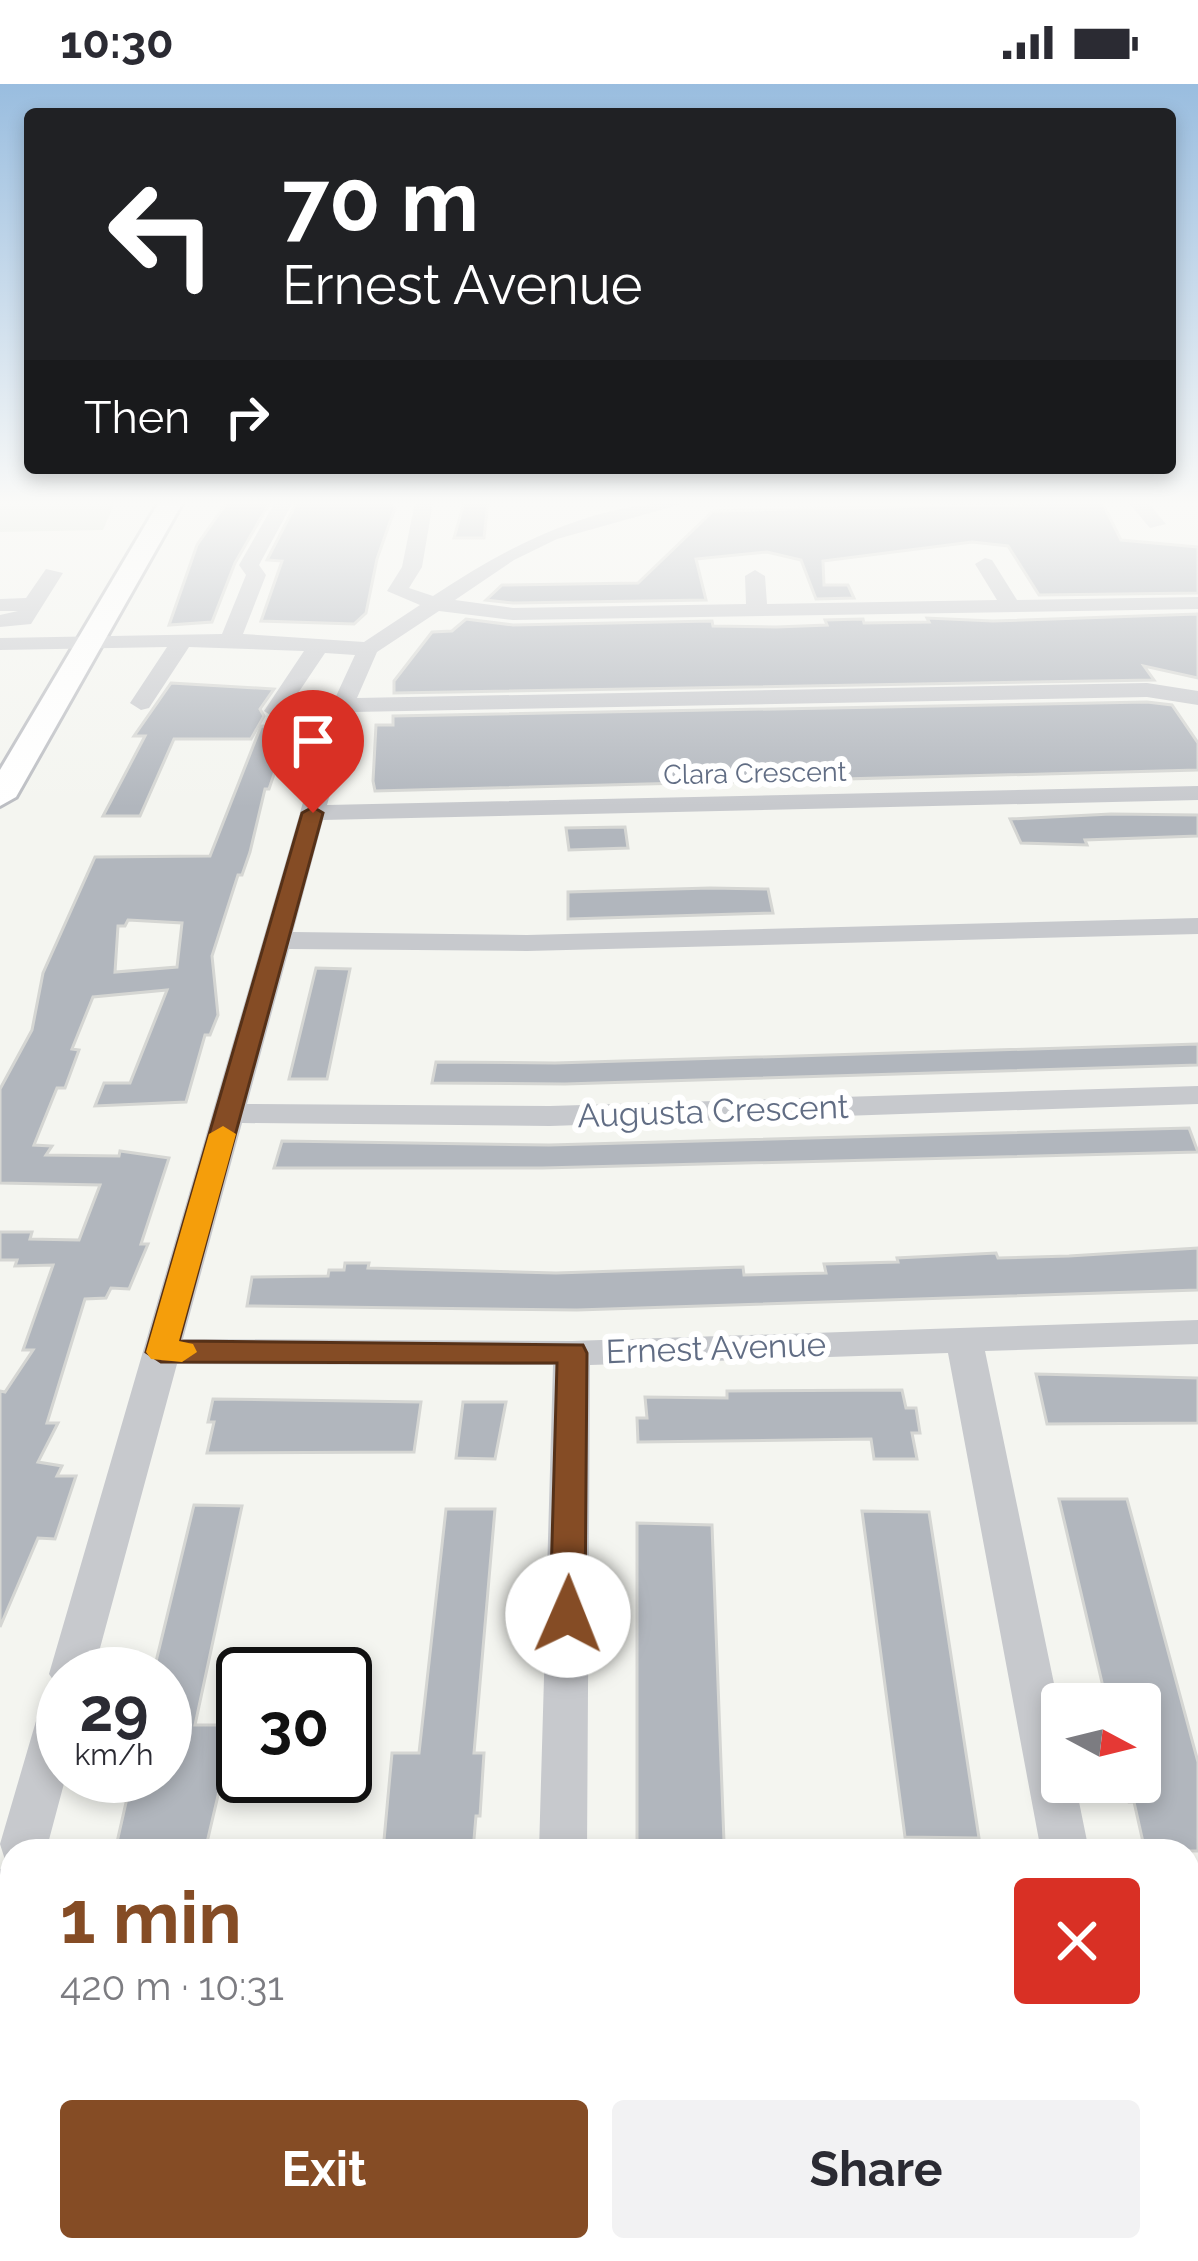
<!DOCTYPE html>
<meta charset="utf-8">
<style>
:root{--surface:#fff;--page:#f2f2f3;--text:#2b2b33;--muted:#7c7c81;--accent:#854c25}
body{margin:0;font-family:Raleway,sans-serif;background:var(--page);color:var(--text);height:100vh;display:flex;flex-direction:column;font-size:45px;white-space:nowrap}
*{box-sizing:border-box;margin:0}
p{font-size:39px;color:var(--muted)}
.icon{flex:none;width:66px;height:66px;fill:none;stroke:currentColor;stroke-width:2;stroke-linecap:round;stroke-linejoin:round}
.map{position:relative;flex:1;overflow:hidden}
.sheet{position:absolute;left:0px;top:1755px;width:1200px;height:423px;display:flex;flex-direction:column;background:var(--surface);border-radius:36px 36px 0 0;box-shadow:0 6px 18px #0003}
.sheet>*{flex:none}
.top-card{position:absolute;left:24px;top:24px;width:1152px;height:366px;border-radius:12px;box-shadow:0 6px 18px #0003;background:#202124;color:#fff;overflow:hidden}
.needle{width:78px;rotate:97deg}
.controls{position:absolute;left:1041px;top:1599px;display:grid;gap:24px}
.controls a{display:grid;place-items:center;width:120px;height:120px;border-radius:12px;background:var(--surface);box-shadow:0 6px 18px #0003;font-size:60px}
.speed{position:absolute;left:36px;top:1563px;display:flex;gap:24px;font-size:60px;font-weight:700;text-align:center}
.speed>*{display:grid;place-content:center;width:156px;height:156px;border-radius:50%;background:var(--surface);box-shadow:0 6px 18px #0003;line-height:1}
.speed small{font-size:30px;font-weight:400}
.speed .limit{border:6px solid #111;border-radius:18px;background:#fff;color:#111}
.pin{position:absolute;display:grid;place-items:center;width:102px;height:102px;color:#fff;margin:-123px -51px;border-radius:50% 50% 50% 0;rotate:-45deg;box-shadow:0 0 12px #0007}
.pin .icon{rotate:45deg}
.me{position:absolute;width:132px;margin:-66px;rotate:1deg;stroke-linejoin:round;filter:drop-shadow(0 0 9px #0008)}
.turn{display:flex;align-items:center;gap:42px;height:252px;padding:0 60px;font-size:54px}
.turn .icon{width:156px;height:156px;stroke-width:2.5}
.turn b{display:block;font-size:84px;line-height:102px}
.then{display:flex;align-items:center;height:114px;padding:0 60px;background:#0003;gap:24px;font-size:45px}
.round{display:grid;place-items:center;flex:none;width:126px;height:126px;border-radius:12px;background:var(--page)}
.overview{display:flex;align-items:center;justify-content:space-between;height:204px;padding:0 60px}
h1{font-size:72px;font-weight:700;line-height:90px;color:var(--accent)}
.primary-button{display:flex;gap:24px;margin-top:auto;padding:24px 60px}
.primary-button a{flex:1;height:138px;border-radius:12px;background:var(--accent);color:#fff;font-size:48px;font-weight:700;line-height:138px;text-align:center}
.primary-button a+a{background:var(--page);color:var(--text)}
.status{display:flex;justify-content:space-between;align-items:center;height:84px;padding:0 60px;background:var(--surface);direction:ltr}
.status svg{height:33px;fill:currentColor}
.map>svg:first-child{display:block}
.green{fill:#d3ddd1}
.building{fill:#b1b6bd;stroke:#d5d6d3;stroke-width:3;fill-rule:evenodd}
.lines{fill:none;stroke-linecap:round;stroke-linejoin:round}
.major-casing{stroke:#bbbdc2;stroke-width:6}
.minor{fill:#c7c9cd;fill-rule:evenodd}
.major{fill:#fff;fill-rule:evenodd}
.route{fill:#854c25;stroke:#563118;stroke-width:3}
.slow{fill:#f59e0b}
.labels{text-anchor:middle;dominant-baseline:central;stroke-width:12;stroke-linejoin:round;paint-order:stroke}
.far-street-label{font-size:27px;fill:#616d84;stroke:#fff}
.street-label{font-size:33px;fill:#616d84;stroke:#fff}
</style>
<div class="status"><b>10:30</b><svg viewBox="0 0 49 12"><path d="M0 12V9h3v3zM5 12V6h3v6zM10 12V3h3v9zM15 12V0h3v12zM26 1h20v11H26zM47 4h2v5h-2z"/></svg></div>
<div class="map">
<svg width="1198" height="2177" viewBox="0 0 1198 2177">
<rect width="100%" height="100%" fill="#f4f5f0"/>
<path class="green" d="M 0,418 L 115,418 L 103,446 L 0,448 Z"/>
<g class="building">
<path d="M 227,418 L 270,418 L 235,479 L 212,538 L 169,541 L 197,461 Z"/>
<path d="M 297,418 L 392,418 L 395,424 L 377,475 L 366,529 L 354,540 L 261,537 L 282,477 L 267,476 Z"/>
<path d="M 464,418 L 488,418 L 484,454 L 454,454 Z"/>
<path d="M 1102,418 L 1121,456 L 1198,463 L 1198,509 L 1039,511 L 1008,462 L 972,458 L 823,477 L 824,501 L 848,501 L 854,514 L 816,515 L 801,476 L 767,468 L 696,475 L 706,516 L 513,519 L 486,516 L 502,501 L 638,499 L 713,427 Z"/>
<path d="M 1198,530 L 1198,594 L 1144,582 L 1154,596 L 394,609 L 394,597 L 432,548 L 452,547 L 466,535 L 513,541 L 712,537 L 713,542 L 776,543 L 827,541 L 825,536 L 863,535 L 864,539 L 929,538 L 927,534 L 993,537 Z"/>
<path d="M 171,599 L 274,605 L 260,625 L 264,632 L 251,655 L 174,655 L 140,732 L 103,732 L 145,652 L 134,652 Z"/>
<path d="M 1147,618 L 1172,621 L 1198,659 L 1198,686 L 375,707 L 373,697 L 376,641 L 393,641 L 393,632 Z"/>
<path d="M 261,642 L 290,643 L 269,705 L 265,705 L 250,768 L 242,791 L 238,791 L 212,872 L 218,931 L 210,951 L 205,951 L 186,1018 L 95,1022 L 104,999 L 130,999 L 167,906 L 93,913 L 72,965 L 79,966 L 65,1004 L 57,1004 L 34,1061 L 52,1062 L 46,1071 L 119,1072 L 120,1067 L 169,1074 L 141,1160 L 148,1160 L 129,1205 L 111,1204 L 106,1214 L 85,1215 L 47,1339 L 58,1339 L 38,1378 L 62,1382 L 57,1392 L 76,1392 L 55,1455 L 38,1454 L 0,1543 L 0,1307 L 5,1308 L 33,1266 L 23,1266 L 53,1181 L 15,1182 L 17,1176 L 0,1176 L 0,1148 L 32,1148 L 30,1155 L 79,1156 L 100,1101 L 0,1099 L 0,1005 L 32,946 L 43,889 L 95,773 L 210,772 ZM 128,836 L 182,839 L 177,883 L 115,888 L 118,842 L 125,842 Z"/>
<path d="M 1111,730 L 1198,731 L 1198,752 L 1085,756 L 1087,761 L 1021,759 L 1010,735 Z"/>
<path d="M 625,743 L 628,764 L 569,766 L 566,744 Z"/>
<path d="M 710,804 L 768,805 L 773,829 L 568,835 L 568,808 Z"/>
<path d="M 316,884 L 350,885 L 327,995 L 289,995 Z"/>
<path d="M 1198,960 L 1198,981 L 565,1000 L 432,999 L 436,978 L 555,979 Z"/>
<path d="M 1189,1044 L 1198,1068 L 542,1084 L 274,1084 L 282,1057 L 549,1061 Z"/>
<path d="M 1198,1164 L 1198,1206 L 577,1226 L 247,1222 L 252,1193 L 328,1192 L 329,1186 L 344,1186 L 345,1179 L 369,1179 L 368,1184 L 556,1189 L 743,1183 L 744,1191 L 826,1189 L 824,1180 L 898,1178 L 897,1174 L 996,1169 L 998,1174 L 1069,1172 Z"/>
<path d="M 1036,1290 L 1198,1294 L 1198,1339 L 1047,1340 Z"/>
<path d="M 902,1306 L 906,1324 L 916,1324 L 920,1349 L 912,1349 L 917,1375 L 874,1375 L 871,1355 L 638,1358 L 637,1334 L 647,1334 L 645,1313 L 727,1314 L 727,1307 Z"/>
<path d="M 213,1315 L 421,1318 L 414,1368 L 207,1369 L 214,1338 L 208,1338 Z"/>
<path d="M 463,1318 L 506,1318 L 495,1375 L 456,1374 Z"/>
<path d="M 1059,1415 L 1127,1415 L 1198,1678 L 1198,1767 L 1145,1767 L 1134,1718 L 1129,1718 L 1124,1698 L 1140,1698 L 1140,1607 L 1104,1607 Z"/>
<path d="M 194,1421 L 242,1422 L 195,1641 L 232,1641 L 220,1703 L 205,1767 L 115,1767 L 132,1692 L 165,1692 L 165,1590 L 153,1590 Z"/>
<path d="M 446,1425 L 495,1425 L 474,1669 L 484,1669 L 480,1732 L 476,1732 L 473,1767 L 383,1767 L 392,1669 L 419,1669 Z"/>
<path d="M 862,1427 L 929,1428 L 979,1754 L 905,1753 Z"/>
<path d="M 637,1439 L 712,1441 L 724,1758 L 637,1758 Z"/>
</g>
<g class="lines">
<defs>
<path id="major" d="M 159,418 L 183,418 L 16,713 L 0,722 L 0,686 Z"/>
</defs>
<use href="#major" class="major-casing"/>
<g class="minor">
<path d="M 275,418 L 293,418 L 259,481 L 266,491 L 243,550 L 364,558 L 420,521 L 387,507 L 402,483 L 415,418 L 433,418 L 422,483 L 409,504 L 433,512 C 512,460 592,418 689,418 L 557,455 L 514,476 L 455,516 L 513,524 L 746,520 L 745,492 L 755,486 L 765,492 L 767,520 L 997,516 L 975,480 L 985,474 L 992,476 L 1017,516 L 1198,513 L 1198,525 L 513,536 L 439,527 L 377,568 L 357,614 L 1147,599 L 1198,607 L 1198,621 L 1147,613 L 353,628 L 327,721 L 1198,702 L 1198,716 L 323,736 L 293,848 L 527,851 L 1198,834 L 1198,850 L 527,867 L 289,865 L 247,1020 L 550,1022 L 1198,1002 L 1198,1020 L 550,1042 L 242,1039 L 183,1255 L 572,1257 L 1198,1236 L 1198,1260 L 985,1267 L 1062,1638 L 1062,1698 L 1075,1698 L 1089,1767 L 1041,1767 L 948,1269 L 590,1281 L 587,1767 L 539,1767 L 553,1281 L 177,1280 L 93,1590 L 63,1590 L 66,1692 L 46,1767 L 12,1767 L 12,1862 L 0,1866 L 0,1785 L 7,1782 L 0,1760 L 41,1620 L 47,1607 L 58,1603 L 49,1590 L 327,636 L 275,634 L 264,627 L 304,567 L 189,563 L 149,624 L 141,626 L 130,619 L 167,563 L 0,566 L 0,554 L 222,550 L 246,491 L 239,481 ZM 325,569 L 355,571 L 331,623 L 290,621 Z"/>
<path d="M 1128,418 L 1147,418 L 1166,440 L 1150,444 Z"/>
<path d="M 46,485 L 63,489 L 31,540 L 0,543 L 0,531 L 18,527 L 0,527 L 0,515 L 26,514 Z"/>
<path d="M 1188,1997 L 1198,2001 L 1198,2064 L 1188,2060 Z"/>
<path d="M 602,2166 L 659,2166 L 663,2177 L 606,2177 Z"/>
</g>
<use href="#major" class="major"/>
</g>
<linearGradient id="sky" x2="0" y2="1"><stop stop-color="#99bddf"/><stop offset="0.58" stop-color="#fafaf8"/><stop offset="1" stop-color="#fafaf8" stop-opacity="0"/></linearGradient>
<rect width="1198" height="723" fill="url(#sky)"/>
<path class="route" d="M 313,723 L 323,729 L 179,1257 L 583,1261 L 587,1269 L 585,1531 L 580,1541 L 568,1545 L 555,1541 L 550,1531 L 557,1279 L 161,1278 L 146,1268 L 302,729 Z"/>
<path class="slow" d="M 223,1042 L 236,1050 L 179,1257 L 193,1260 L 197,1268 L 182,1278 L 151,1275 L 146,1268 L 209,1050 Z"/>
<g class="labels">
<g class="far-street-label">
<text transform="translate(755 689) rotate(-1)">Clara Crescent</text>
</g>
<g class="street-label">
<text transform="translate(713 1027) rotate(-2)">Augusta Crescent</text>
<text transform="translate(716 1264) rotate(-2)">Ernest Avenue</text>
</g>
</g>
</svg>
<div class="controls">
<a><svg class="needle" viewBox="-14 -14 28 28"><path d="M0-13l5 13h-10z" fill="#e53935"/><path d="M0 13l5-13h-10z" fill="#7c7c81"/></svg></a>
</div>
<div class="speed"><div>29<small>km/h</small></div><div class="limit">30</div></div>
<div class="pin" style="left:313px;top:729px;background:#d93025"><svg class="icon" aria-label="arrive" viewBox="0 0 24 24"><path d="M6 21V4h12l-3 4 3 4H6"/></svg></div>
<svg class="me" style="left:568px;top:1531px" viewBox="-20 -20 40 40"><circle r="19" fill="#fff"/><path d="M0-13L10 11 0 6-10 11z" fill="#854c25"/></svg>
<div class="top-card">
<div class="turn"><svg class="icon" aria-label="left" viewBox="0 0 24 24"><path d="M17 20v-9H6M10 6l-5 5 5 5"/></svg><div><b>70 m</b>Ernest Avenue</div></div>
<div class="then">Then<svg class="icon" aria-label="right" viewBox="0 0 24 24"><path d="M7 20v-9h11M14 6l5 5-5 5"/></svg></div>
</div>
<section class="sheet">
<div class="overview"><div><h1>1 min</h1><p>420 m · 10:31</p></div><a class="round" style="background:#d93025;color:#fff"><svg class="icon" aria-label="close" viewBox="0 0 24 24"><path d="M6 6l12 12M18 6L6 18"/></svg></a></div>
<div class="primary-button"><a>Exit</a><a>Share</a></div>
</section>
</div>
